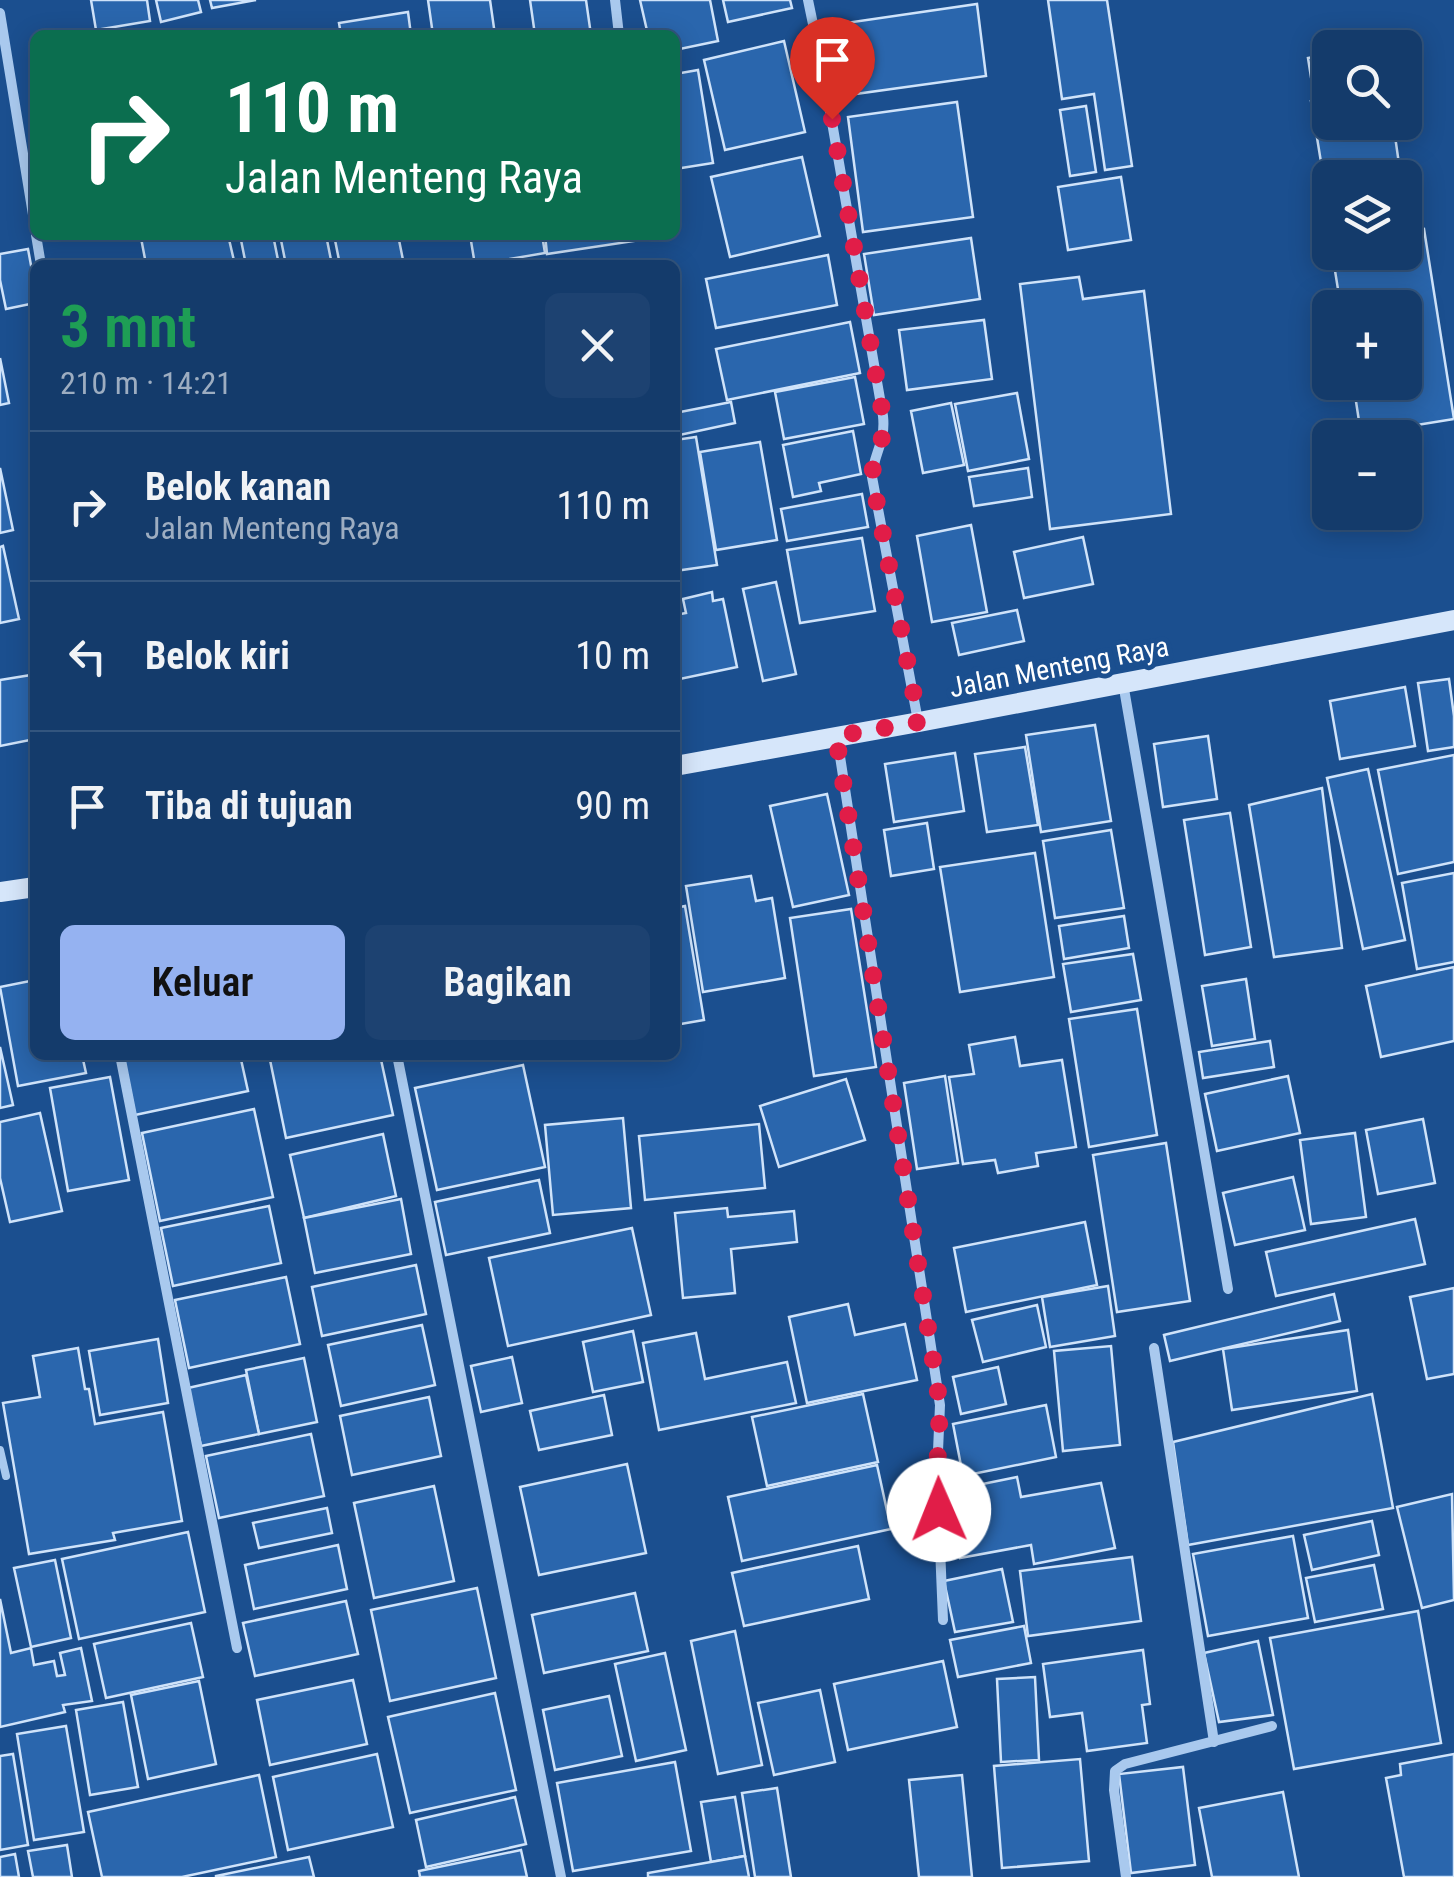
<!DOCTYPE html>
<html lang="id">
<meta charset="utf-8">
<style>
:root{--surface:#143b6b;--page:#1d4271;--text:#f1f3f6;--muted:#9dadc1;--line:#33557e;--accent:#95b2f1}
body{margin:0;font-family:"Roboto Condensed",sans-serif;background:var(--page);color:var(--text);height:100vh;display:flex;flex-direction:column;font-size:38px;white-space:nowrap}
*{box-sizing:border-box;margin:0}
p{font-size:32px;color:var(--muted)}
.icon{flex:none;width:55px;height:55px;fill:none;stroke:currentColor;stroke-width:2;stroke-linecap:round;stroke-linejoin:round}
.map{position:relative;flex:1;overflow:hidden}
.drawer{position:absolute;left:30px;top:260px;width:650px;height:800px;display:flex;flex-direction:column;background:var(--surface);border-radius:15px;box-shadow:0 5px 25px #0003,0 0 0 2px var(--line)}
.drawer>*{flex:none}
.hud{position:absolute;left:30px;top:30px;width:650px;height:210px;border-radius:15px;box-shadow:0 5px 25px #0003,0 0 0 2px var(--line);background:#0b6e4f;color:#fff;overflow:hidden}
.tools{position:absolute;left:1312px;top:30px;display:grid;gap:20px}
.tools a{display:grid;place-items:center;width:110px;height:110px;border-radius:15px;background:var(--surface);box-shadow:0 5px 25px #0003,0 0 0 2px var(--line);font-size:50px}
.pin{position:absolute;display:grid;place-items:center;width:85px;height:85px;color:#fff;margin:-102px -42px;border-radius:50% 50% 50% 0;rotate:-45deg;box-shadow:0 0 10px #0007}
.pin .icon{rotate:45deg}
.me{position:absolute;width:110px;margin:-55px;rotate:359deg;stroke-linejoin:round;filter:drop-shadow(0 0 8px #0008)}
.turn{display:flex;align-items:center;gap:35px;height:210px;padding:0 30px;font-size:45px}
.turn .icon{width:130px;height:130px;stroke-width:2.5}
.turn b{display:block;font-size:70px;line-height:85px}
.round{display:grid;place-items:center;flex:none;width:105px;height:105px;border-radius:15px;background:var(--page)}
.head{display:flex;align-items:center;justify-content:space-between;height:170px;padding:0 30px}
h1{font-size:60px;font-weight:600;line-height:75px;color:#1e9e55}
.cta{display:flex;gap:20px;margin-top:auto;padding:20px 30px}
.cta a{flex:1;height:115px;border-radius:15px;background:var(--accent);color:#111;font-size:40px;font-weight:600;line-height:115px;text-align:center}
.cta a+a{background:var(--page);color:var(--text)}
ul{padding:0;list-style:none}
li{display:flex;align-items:center;gap:30px;height:150px;padding:0 30px;border-top:2px solid var(--line)}
li div{flex:1}
li b{display:block;font-size:38px}
li em{font-style:normal}
.map>svg:first-child{display:block}
.building{fill:#2a66ad;stroke:#cfe3fa;stroke-width:2.5}
.lines{fill:none;stroke-linecap:round;stroke-linejoin:round}
.lane{stroke:#a9c9ee;stroke-width:8}
.street{stroke:#a9c9ee;stroke-width:10}
.secondary{stroke:#d6e6fa;stroke-width:20}
.route{stroke:#e11d48;stroke-width:18;stroke-dasharray:0 32.4}
.labels{text-anchor:middle;dominant-baseline:central;stroke-width:10;stroke-linejoin:round;paint-order:stroke}
.street-label{font-size:28px;fill:#fff;stroke:#1b4f8f}
</style>
<div class="map">
<svg width="1454" height="1877" viewBox="0 0 1454 1877">
<rect width="100%" height="100%" fill="#1b4f8f"/>
<g class="building">
<path d="M 91,0 L 147,0 L 150,21 L 96,30 Z"/>
<path d="M 156,0 L 198,0 L 201,12 L 161,22 Z"/>
<path d="M 210,0 L 256,0 L 212,8 Z"/>
<path d="M 428,0 L 490,0 L 495,35 L 433,35 Z"/>
<path d="M 530,0 L 586,0 L 591,35 L 535,35 Z"/>
<path d="M 640,0 L 710,0 L 718,41 L 675,50 L 675,35 L 648,35 Z"/>
<path d="M 723,0 L 790,0 L 792,8 L 728,22 Z"/>
<path d="M 1048,0 L 1107,0 L 1132,166 L 1105,170 L 1094,94 L 1062,99 Z"/>
<path d="M 977,4 L 986,76 L 848,95 L 839,24 Z"/>
<path d="M 408,12 L 411,35 L 341,35 L 339,23 Z"/>
<path d="M 784,41 L 805,132 L 725,150 L 704,60 Z"/>
<path d="M 1330,54 L 1330,87 L 1313,90 L 1308,58 Z"/>
<path d="M 698,70 L 713,163 L 675,169 L 675,74 Z"/>
<path d="M 1330,98 L 1330,122 L 1393,122 L 1401,178 L 1330,178 L 1330,217 L 1311,101 Z"/>
<path d="M 957,102 L 973,217 L 863,232 L 848,117 Z"/>
<path d="M 1086,106 L 1096,172 L 1070,176 L 1060,110 Z"/>
<path d="M 802,157 L 820,236 L 730,257 L 711,177 Z"/>
<path d="M 1121,177 L 1131,240 L 1068,250 L 1058,187 Z"/>
<path d="M 1424,229 L 1454,419 L 1361,434 L 1353,382 L 1405,382 L 1405,308 L 1341,308 L 1332,252 L 1405,252 L 1405,232 Z"/>
<path d="M 154,235 L 228,235 L 235,265 L 143,265 L 146,264 L 141,238 Z"/>
<path d="M 240,235 L 273,235 L 279,265 L 246,265 Z"/>
<path d="M 280,235 L 326,235 L 332,265 L 286,265 Z"/>
<path d="M 334,235 L 398,235 L 404,265 L 340,265 Z"/>
<path d="M 470,235 L 542,235 L 545,253 L 475,265 Z"/>
<path d="M 545,235 L 634,235 L 634,241 L 547,254 Z"/>
<path d="M 971,238 L 980,299 L 874,315 L 864,254 Z"/>
<path d="M 28,249 L 35,287 L 35,303 L 6,309 L 0,280 L 0,254 Z"/>
<path d="M 828,255 L 837,305 L 716,328 L 706,279 Z"/>
<path d="M 1079,277 L 1083,299 L 1144,291 L 1171,514 L 1050,529 L 1020,284 Z"/>
<path d="M 984,320 L 992,379 L 907,390 L 899,330 Z"/>
<path d="M 850,322 L 860,373 L 727,400 L 716,349 Z"/>
<path d="M 0,358 L 9,403 L 0,405 Z"/>
<path d="M 855,377 L 864,424 L 784,439 L 775,392 Z"/>
<path d="M 1017,393 L 1029,459 L 968,471 L 955,404 Z"/>
<path d="M 731,402 L 735,423 L 675,436 L 675,413 Z"/>
<path d="M 951,403 L 964,465 L 923,473 L 911,411 Z"/>
<path d="M 853,431 L 861,474 L 819,483 L 821,491 L 793,497 L 783,445 Z"/>
<path d="M 696,437 L 717,565 L 675,571 L 675,440 Z"/>
<path d="M 760,442 L 777,540 L 716,550 L 700,452 Z"/>
<path d="M 0,468 L 13,530 L 0,533 Z"/>
<path d="M 1028,468 L 1032,497 L 974,506 L 969,477 Z"/>
<path d="M 862,494 L 868,527 L 787,541 L 781,509 Z"/>
<path d="M 971,525 L 987,612 L 932,622 L 917,536 Z"/>
<path d="M 1083,537 L 1093,584 L 1024,598 L 1014,552 Z"/>
<path d="M 862,538 L 875,611 L 800,623 L 787,550 Z"/>
<path d="M 3,546 L 19,619 L 0,623 L 0,547 Z"/>
<path d="M 776,582 L 796,674 L 763,681 L 743,589 Z"/>
<path d="M 712,592 L 713,601 L 723,599 L 737,667 L 675,680 L 675,615 L 686,613 L 683,599 Z"/>
<path d="M 1017,610 L 1024,641 L 959,655 L 952,623 Z"/>
<path d="M 31,675 L 35,695 L 35,739 L 0,746 L 0,680 Z"/>
<path d="M 1449,679 L 1454,716 L 1454,747 L 1428,751 L 1418,683 Z"/>
<path d="M 1405,687 L 1415,746 L 1340,759 L 1330,701 Z"/>
<path d="M 1095,725 L 1111,821 L 1041,832 L 1026,735 Z"/>
<path d="M 1208,736 L 1217,799 L 1163,807 L 1154,744 Z"/>
<path d="M 1025,747 L 1038,825 L 987,832 L 975,754 Z"/>
<path d="M 955,753 L 964,811 L 894,822 L 885,764 Z"/>
<path d="M 1454,755 L 1454,862 L 1398,874 L 1378,770 Z"/>
<path d="M 1368,769 L 1405,940 L 1363,949 L 1327,778 Z"/>
<path d="M 1322,788 L 1342,948 L 1274,957 L 1249,805 Z"/>
<path d="M 827,794 L 849,895 L 793,907 L 770,806 Z"/>
<path d="M 1230,813 L 1251,947 L 1205,955 L 1184,820 Z"/>
<path d="M 927,823 L 934,869 L 891,876 L 884,830 Z"/>
<path d="M 1111,830 L 1124,908 L 1055,918 L 1043,841 Z"/>
<path d="M 1035,853 L 1054,977 L 960,992 L 940,867 Z"/>
<path d="M 1454,873 L 1454,962 L 1417,969 L 1402,883 Z"/>
<path d="M 751,876 L 756,901 L 772,898 L 785,978 L 703,992 L 686,886 Z"/>
<path d="M 685,906 L 704,1020 L 675,1025 L 675,908 Z"/>
<path d="M 851,909 L 876,1067 L 814,1076 L 790,918 Z"/>
<path d="M 1124,916 L 1129,948 L 1064,959 L 1059,926 Z"/>
<path d="M 1133,954 L 1141,1000 L 1071,1012 L 1063,964 Z"/>
<path d="M 1454,967 L 1454,1041 L 1381,1057 L 1366,986 Z"/>
<path d="M 1246,979 L 1255,1039 L 1212,1046 L 1202,986 Z"/>
<path d="M 35,980 L 35,1055 L 82,1055 L 86,1073 L 18,1086 L 0,987 Z"/>
<path d="M 1137,1009 L 1157,1135 L 1089,1147 L 1069,1019 Z"/>
<path d="M 1015,1037 L 1020,1066 L 1062,1060 L 1076,1147 L 1036,1153 L 1038,1166 L 998,1173 L 995,1160 L 963,1164 L 949,1077 L 974,1074 L 969,1045 Z"/>
<path d="M 1270,1041 L 1274,1067 L 1203,1078 L 1199,1052 Z"/>
<path d="M 0,1047 L 13,1105 L 0,1108 Z"/>
<path d="M 123,1055 L 240,1055 L 248,1091 L 135,1115 Z"/>
<path d="M 269,1055 L 380,1055 L 393,1115 L 286,1138 Z"/>
<path d="M 523,1065 L 545,1167 L 437,1190 L 415,1088 Z"/>
<path d="M 945,1076 L 958,1163 L 917,1169 L 904,1083 Z"/>
<path d="M 1288,1076 L 1300,1133 L 1217,1151 L 1205,1094 Z"/>
<path d="M 110,1077 L 129,1180 L 68,1191 L 50,1088 Z"/>
<path d="M 846,1079 L 865,1140 L 779,1167 L 760,1106 Z"/>
<path d="M 254,1109 L 273,1197 L 160,1221 L 142,1133 Z"/>
<path d="M 40,1113 L 62,1211 L 10,1222 L 0,1178 L 0,1122 Z"/>
<path d="M 623,1118 L 631,1208 L 553,1215 L 545,1125 Z"/>
<path d="M 1423,1119 L 1435,1183 L 1378,1194 L 1366,1130 Z"/>
<path d="M 759,1124 L 765,1188 L 645,1200 L 639,1136 Z"/>
<path d="M 1355,1133 L 1366,1217 L 1311,1224 L 1300,1140 Z"/>
<path d="M 383,1134 L 396,1196 L 304,1218 L 290,1155 Z"/>
<path d="M 1166,1143 L 1190,1301 L 1117,1312 L 1093,1155 Z"/>
<path d="M 1293,1177 L 1305,1230 L 1235,1245 L 1223,1193 Z"/>
<path d="M 539,1180 L 550,1233 L 446,1255 L 435,1202 Z"/>
<path d="M 401,1199 L 411,1254 L 315,1273 L 304,1218 Z"/>
<path d="M 269,1206 L 281,1263 L 173,1286 L 161,1228 Z"/>
<path d="M 727,1208 L 728,1217 L 794,1211 L 797,1242 L 731,1249 L 735,1293 L 683,1298 L 675,1213 Z"/>
<path d="M 1415,1219 L 1425,1264 L 1276,1296 L 1266,1252 Z"/>
<path d="M 1085,1222 L 1097,1285 L 966,1312 L 954,1248 Z"/>
<path d="M 632,1228 L 651,1315 L 508,1346 L 489,1258 Z"/>
<path d="M 416,1265 L 426,1314 L 322,1336 L 312,1287 Z"/>
<path d="M 286,1277 L 300,1344 L 189,1368 L 175,1300 Z"/>
<path d="M 1108,1286 L 1115,1336 L 1050,1347 L 1042,1297 Z"/>
<path d="M 1454,1288 L 1454,1374 L 1427,1379 L 1410,1297 Z"/>
<path d="M 1334,1294 L 1340,1321 L 1170,1361 L 1164,1335 Z"/>
<path d="M 848,1304 L 855,1335 L 905,1324 L 917,1380 L 807,1403 L 789,1317 Z"/>
<path d="M 1037,1305 L 1046,1347 L 983,1362 L 972,1320 Z"/>
<path d="M 422,1325 L 435,1385 L 341,1406 L 328,1345 Z"/>
<path d="M 1348,1330 L 1357,1391 L 1232,1410 L 1223,1349 Z"/>
<path d="M 633,1331 L 643,1382 L 593,1392 L 583,1342 Z"/>
<path d="M 696,1333 L 705,1379 L 787,1362 L 796,1403 L 659,1430 L 643,1343 Z"/>
<path d="M 158,1339 L 168,1403 L 100,1415 L 89,1351 Z"/>
<path d="M 1111,1346 L 1120,1445 L 1063,1451 L 1054,1351 Z"/>
<path d="M 78,1348 L 85,1389 L 89,1389 L 95,1424 L 163,1412 L 182,1521 L 113,1533 L 115,1540 L 29,1554 L 3,1403 L 40,1397 L 33,1356 Z"/>
<path d="M 512,1357 L 522,1403 L 481,1412 L 471,1366 Z"/>
<path d="M 304,1358 L 317,1422 L 259,1434 L 246,1370 Z"/>
<path d="M 998,1367 L 1006,1404 L 961,1414 L 953,1377 Z"/>
<path d="M 246,1375 L 259,1434 L 201,1446 L 188,1388 Z"/>
<path d="M 863,1394 L 878,1462 L 767,1486 L 752,1417 Z"/>
<path d="M 1372,1394 L 1393,1508 L 1188,1545 L 1173,1442 Z"/>
<path d="M 604,1395 L 612,1435 L 539,1450 L 530,1411 Z"/>
<path d="M 429,1397 L 441,1456 L 352,1475 L 340,1416 Z"/>
<path d="M 1046,1405 L 1056,1457 L 963,1476 L 953,1424 Z"/>
<path d="M 311,1434 L 324,1496 L 219,1518 L 206,1456 Z"/>
<path d="M 627,1464 L 646,1553 L 539,1575 L 520,1487 Z"/>
<path d="M 877,1465 L 891,1529 L 742,1561 L 728,1497 Z"/>
<path d="M 1017,1477 L 1021,1497 L 1101,1483 L 1115,1548 L 1034,1564 L 1031,1545 L 960,1558 L 952,1515 L 972,1512 L 968,1487 Z"/>
<path d="M 434,1486 L 454,1581 L 374,1598 L 354,1503 Z"/>
<path d="M 1452,1494 L 1454,1600 L 1422,1608 L 1397,1507 Z"/>
<path d="M 327,1508 L 332,1533 L 259,1548 L 253,1523 Z"/>
<path d="M 1372,1521 L 1379,1555 L 1312,1570 L 1304,1535 Z"/>
<path d="M 188,1532 L 205,1612 L 79,1639 L 62,1559 Z"/>
<path d="M 1293,1536 L 1308,1618 L 1208,1636 L 1193,1554 Z"/>
<path d="M 338,1545 L 347,1589 L 254,1609 L 245,1565 Z"/>
<path d="M 858,1546 L 869,1599 L 744,1626 L 732,1573 Z"/>
<path d="M 1132,1557 L 1141,1621 L 1028,1636 L 1020,1571 Z"/>
<path d="M 55,1560 L 71,1638 L 31,1647 L 14,1568 Z"/>
<path d="M 1374,1565 L 1383,1609 L 1315,1622 L 1306,1578 Z"/>
<path d="M 1002,1569 L 1013,1622 L 955,1632 L 944,1581 Z"/>
<path d="M 477,1588 L 496,1678 L 390,1701 L 371,1610 Z"/>
<path d="M 635,1593 L 648,1651 L 544,1673 L 532,1615 Z"/>
<path d="M 0,1599 L 11,1653 L 31,1648 L 34,1665 L 54,1661 L 57,1676 L 65,1675 L 60,1653 L 81,1648 L 92,1701 L 63,1705 L 65,1712 L 0,1727 Z"/>
<path d="M 346,1601 L 358,1654 L 255,1676 L 243,1623 Z"/>
<path d="M 1418,1611 L 1441,1743 L 1294,1769 L 1270,1638 Z"/>
<path d="M 191,1623 L 203,1677 L 106,1698 L 94,1644 Z"/>
<path d="M 1024,1626 L 1031,1663 L 958,1677 L 950,1640 Z"/>
<path d="M 735,1631 L 762,1765 L 718,1774 L 691,1641 Z"/>
<path d="M 1258,1641 L 1273,1715 L 1219,1722 L 1204,1653 Z"/>
<path d="M 1143,1650 L 1150,1704 L 1142,1705 L 1147,1743 L 1087,1751 L 1082,1713 L 1050,1717 L 1043,1664 Z"/>
<path d="M 665,1653 L 686,1750 L 636,1761 L 615,1664 Z"/>
<path d="M 943,1661 L 957,1727 L 848,1750 L 834,1684 Z"/>
<path d="M 1035,1677 L 1039,1760 L 1001,1762 L 997,1679 Z"/>
<path d="M 353,1680 L 367,1744 L 270,1765 L 257,1700 Z"/>
<path d="M 199,1681 L 216,1764 L 148,1779 L 131,1695 Z"/>
<path d="M 820,1690 L 835,1762 L 774,1775 L 758,1703 Z"/>
<path d="M 495,1693 L 516,1790 L 410,1813 L 388,1717 Z"/>
<path d="M 609,1696 L 622,1756 L 555,1770 L 543,1710 Z"/>
<path d="M 123,1702 L 138,1787 L 90,1795 L 76,1710 Z"/>
<path d="M 66,1726 L 84,1832 L 34,1840 L 17,1734 Z"/>
<path d="M 13,1754 L 28,1845 L 0,1850 L 0,1756 Z"/>
<path d="M 377,1754 L 393,1827 L 288,1850 L 273,1777 Z"/>
<path d="M 1454,1754 L 1454,1877 L 1404,1877 L 1386,1778 L 1401,1775 L 1400,1764 Z"/>
<path d="M 1080,1759 L 1089,1861 L 1002,1868 L 994,1766 Z"/>
<path d="M 675,1762 L 691,1851 L 573,1871 L 557,1783 Z"/>
<path d="M 1183,1767 L 1195,1865 L 1131,1873 L 1119,1774 Z"/>
<path d="M 259,1775 L 276,1857 L 182,1877 L 102,1877 L 88,1812 Z"/>
<path d="M 962,1775 L 972,1877 L 919,1877 L 909,1780 Z"/>
<path d="M 777,1788 L 791,1877 L 755,1877 L 742,1793 Z"/>
<path d="M 1283,1792 L 1299,1877 L 1212,1877 L 1199,1808 Z"/>
<path d="M 515,1797 L 526,1844 L 426,1867 L 416,1820 Z"/>
<path d="M 735,1797 L 745,1856 L 711,1862 L 701,1802 Z"/>
<path d="M 67,1845 L 72,1877 L 33,1877 L 28,1851 Z"/>
<path d="M 521,1850 L 527,1877 L 420,1877 L 419,1871 Z"/>
<path d="M 15,1854 L 19,1877 L 0,1877 L 0,1857 Z"/>
<path d="M 745,1856 L 749,1877 L 648,1877 L 648,1873 Z"/>
<path d="M 309,1857 L 314,1877 L 216,1877 L 216,1876 Z"/>
</g>
<g class="lines">
<path class="lane" d="M 0,1450 L 6,1476"/>
<g class="street">
<path d="M 615,0 L 619,35"/>
<path d="M 808,0 L 825,82 L 883,416 C 886,443 873,454 872,477 L 918,721"/>
<path d="M 0,13 L 35,227"/>
<path d="M 36,235 L 41,265"/>
<path d="M 1123,683 L 1228,1289"/>
<path d="M 837,737 L 940,1405 L 937,1474 L 943,1620"/>
<path d="M 120,1055 L 237,1648"/>
<path d="M 397,1055 L 561,1877"/>
<path d="M 1154,1348 L 1214,1742"/>
<path d="M 1126,1877 L 1114,1790 L 1115,1771 L 1125,1764 L 1272,1726"/>
</g>
<g class="secondary">
<path d="M 675,766 L 919,722 L 1454,620"/>
<path d="M 0,892 L 35,887"/>
</g>
</g>
<g class="lines">
<path class="route" d="M 832,119 L 883,416 C 886,444 873,453 872,477 L 919,722 L 836,736 L 940,1405 L 937,1474 L 939,1510"/>
</g>
<g class="labels">
<g class="street-label">
<text transform="translate(1059 667) rotate(-11)">Jalan Menteng Raya</text>
</g>
</g>
</svg>
<div class="tools">
<a><svg class="icon" aria-label="search" viewBox="0 0 24 24"><circle cx="10" cy="10" r="6"/><path d="M15 15l6 6"/></svg></a>
<a><svg class="icon" aria-label="layers" viewBox="0 0 24 24"><path d="M12 4l9 5-9 5-9-5zM3 14l9 5 9-5"/></svg></a>
<a>+</a>
<a>−</a>
</div>
<div class="pin" style="left:832px;top:119px;background:#d93025"><svg class="icon" aria-label="arrive" viewBox="0 0 24 24"><path d="M6 21V4h12l-3 4 3 4H6"/></svg></div>
<svg class="me" style="left:939px;top:1510px" viewBox="-20 -20 40 40"><circle r="19" fill="#fff"/><path d="M0-13L10 11 0 6-10 11z" fill="#e11d48"/></svg>
<div class="hud">
<div class="turn"><svg class="icon" aria-label="right" viewBox="0 0 24 24"><path d="M7 20v-9h11M14 6l5 5-5 5"/></svg><div><b>110 m</b>Jalan Menteng Raya</div></div>
</div>
<section class="drawer">
<div class="head"><div><h1>3 mnt</h1><p>210 m · 14:21</p></div><a class="round"><svg class="icon" aria-label="close" viewBox="0 0 24 24"><path d="M6 6l12 12M18 6L6 18"/></svg></a></div>
<ul>
<li><svg class="icon" aria-label="right" viewBox="0 0 24 24"><path d="M7 20v-9h11M14 6l5 5-5 5"/></svg><div><b>Belok kanan</b><p>Jalan Menteng Raya</p></div><em>110 m</em></li>
<li><svg class="icon" aria-label="left" viewBox="0 0 24 24"><path d="M17 20v-9H6M10 6l-5 5 5 5"/></svg><div><b>Belok kiri</b></div><em>10 m</em></li>
<li><svg class="icon" aria-label="arrive" viewBox="0 0 24 24"><path d="M6 21V4h12l-3 4 3 4H6"/></svg><div><b>Tiba di tujuan</b></div><em>90 m</em></li>
</ul>
<div class="cta"><a>Keluar</a><a>Bagikan</a></div>
</section>
</div>
